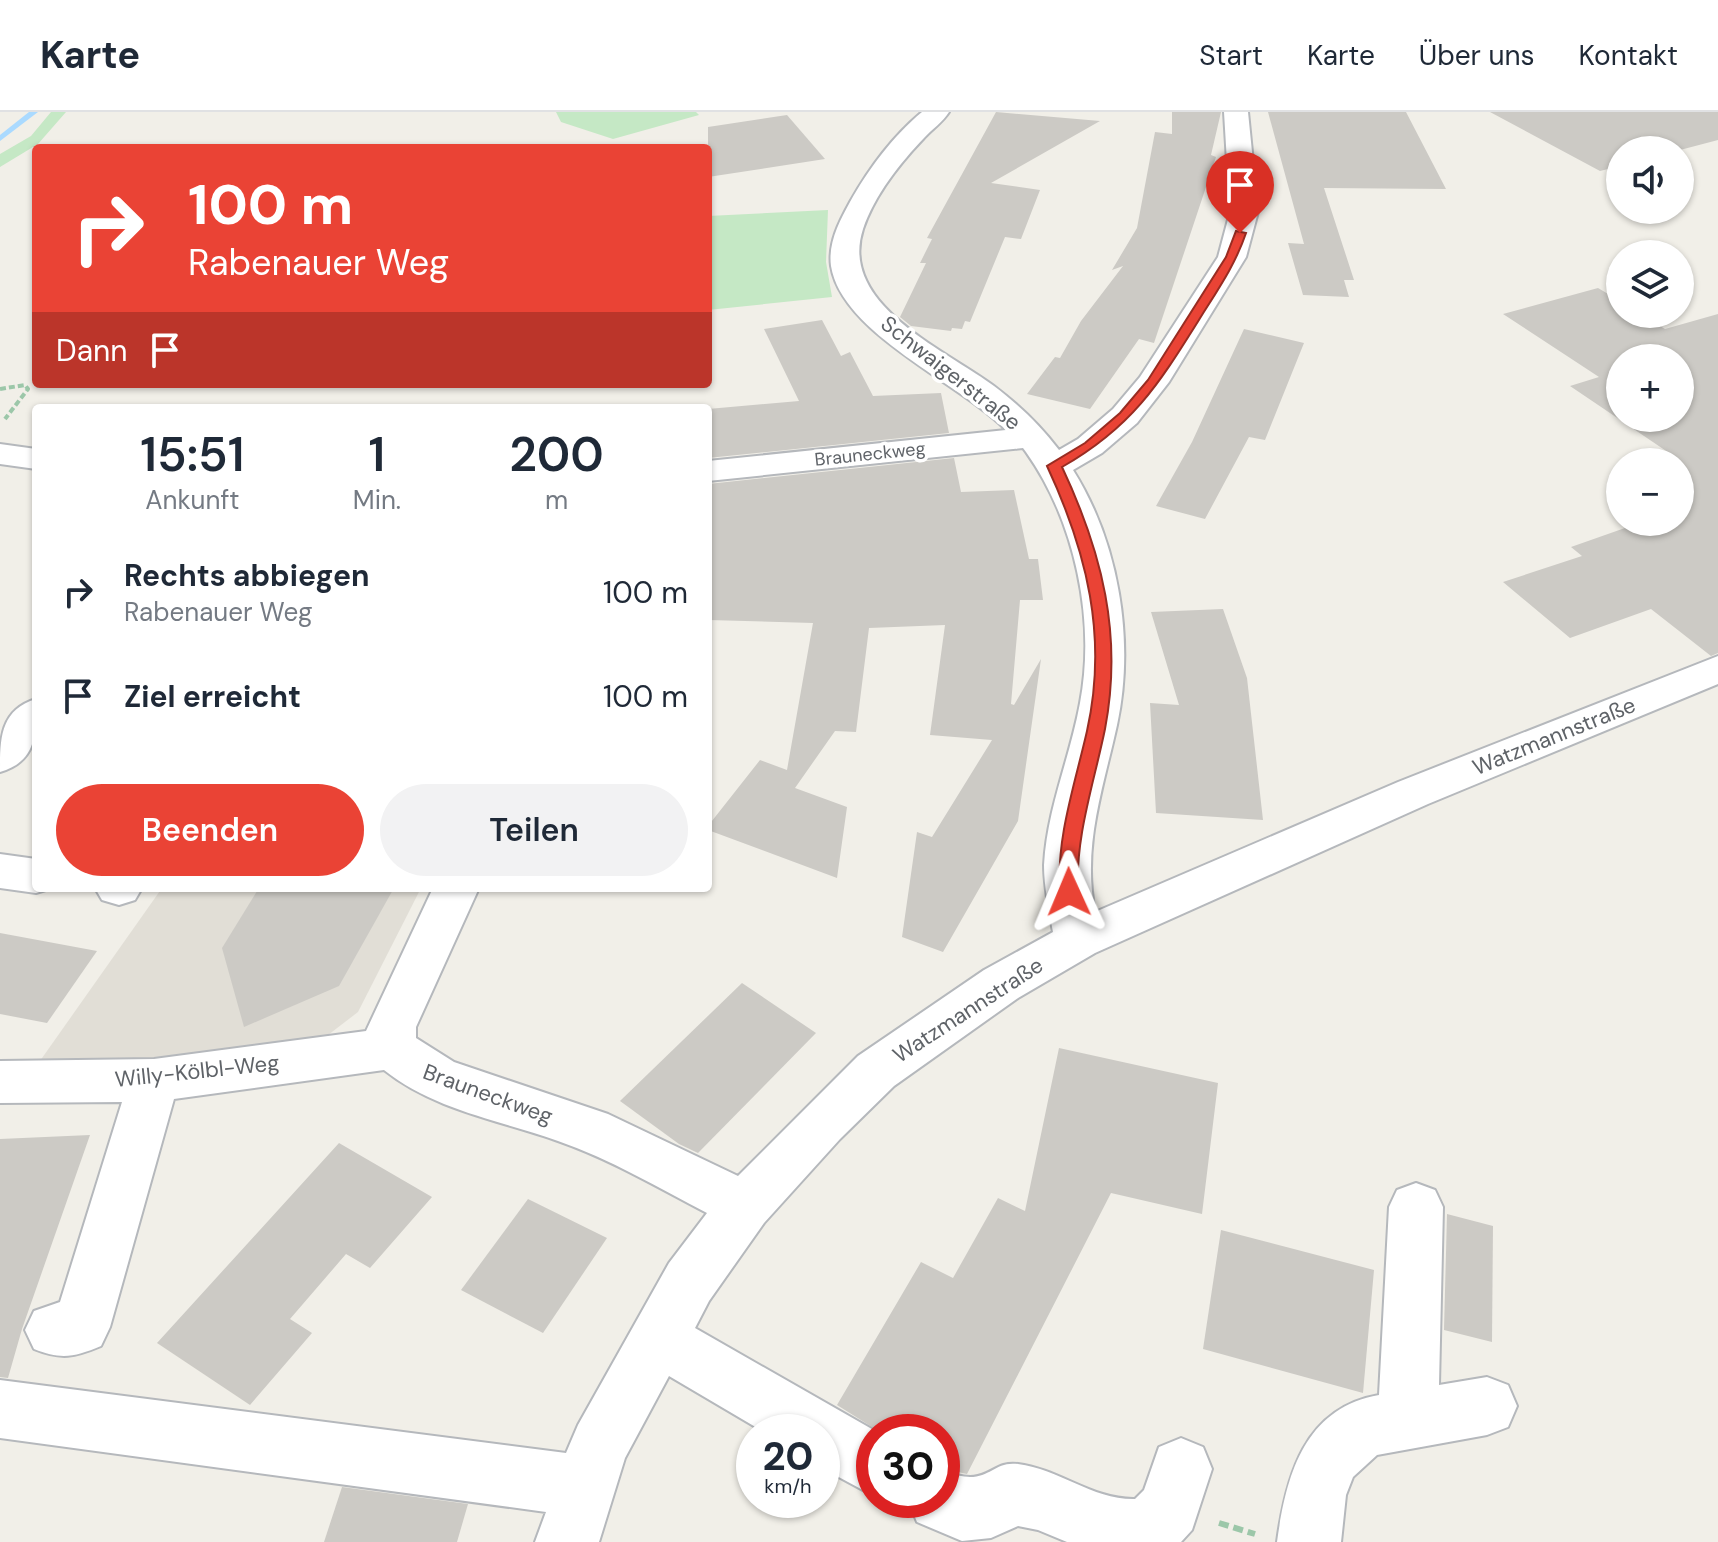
<!DOCTYPE html>
<html lang="de">
<meta charset="utf-8">
<style>
:root{--surface:#fff;--page:#f2f2f3;--text:#1f2937;--muted:#747a83;--line:#e0e1e3;--accent:#ea4335}
body{margin:0;font-family:"DM Sans",sans-serif;background:var(--page);color:var(--text);height:100vh;display:flex;flex-direction:column;font-size:30px;white-space:nowrap}
*{box-sizing:border-box;margin:0}
p{font-size:26px;color:var(--muted)}
.icon{flex:none;width:44px;height:44px;fill:none;stroke:currentColor;stroke-width:2;stroke-linecap:round;stroke-linejoin:round}
.map{position:relative;flex:1;overflow:hidden}
.details{position:absolute;left:32px;top:292px;width:680px;height:488px;display:flex;flex-direction:column;background:var(--surface);border-radius:8px;box-shadow:0 2px 6px #0004}
.details>*{flex:none}
.hud{position:absolute;left:32px;top:32px;width:680px;height:244px;border-radius:8px;box-shadow:0 2px 6px #0004;background:#ea4335;color:#fff;overflow:hidden}
.fabs{position:absolute;left:1606px;top:24px;display:grid;gap:16px}
.fabs a{display:grid;place-items:center;width:88px;height:88px;border-radius:50%;background:var(--surface);box-shadow:0 2px 6px #0004;font-size:40px}
.speed{position:absolute;left:736px;top:1302px;display:flex;gap:16px;font-size:40px;font-weight:700;text-align:center}
.speed>*{display:grid;place-content:center;width:104px;height:104px;border-radius:50%;background:var(--surface);box-shadow:0 2px 6px #0004;line-height:1}
.speed small{font-size:20px;font-weight:400}
.speed .limit{border:12px solid #d22;background:#fff;color:#111}
.pin{position:absolute;display:grid;place-items:center;width:68px;height:68px;color:#fff;margin:-82px -34px;border-radius:50% 50% 50% 0;rotate:-45deg;box-shadow:0 0 8px #0007}
.pin .icon{rotate:45deg}
.me{position:absolute;width:88px;margin:-44px;rotate:359deg;stroke-linejoin:round;filter:drop-shadow(0 0 6px #0008)}
.turn{display:flex;align-items:center;gap:28px;height:168px;padding:0 24px;font-size:36px}
.turn .icon{width:104px;height:104px;stroke-width:2.5}
.turn b{display:block;font-size:56px;line-height:68px}
.then{display:flex;align-items:center;height:76px;padding:0 24px;background:#0003;gap:16px;font-size:30px}
.eta{display:flex;justify-content:space-evenly;align-items:center;height:136px;text-align:center}
.eta b{font-size:48px;font-weight:600;line-height:56px}
.action{display:flex;gap:16px;margin-top:auto;padding:16px 24px}
.action a{flex:1;height:92px;border-radius:48px;background:var(--accent);color:#fff;font-size:32px;font-weight:600;line-height:92px;text-align:center}
.action a+a{background:var(--page);color:var(--text)}
ul{padding:0;list-style:none}
li{display:flex;align-items:center;gap:24px;height:104px;padding:0 24px}
li div{flex:1}
li b{display:block;font-size:30px}
li em{font-style:normal}
header{display:flex;align-items:center;gap:48px;box-sizing:border-box;height:112px;padding:0 40px;background:var(--surface);border-bottom:2px solid var(--line)}
header strong{font-size:38px}
nav{display:flex;gap:44px;margin-inline-start:auto;font-size:28px}
.map>svg:first-child{display:block}
.education{fill:#e1ded6}
.green{fill:#c5e8c5}
.lines{fill:none;stroke-linecap:round;stroke-linejoin:round}
.stream{fill:#aadaff;fill-rule:evenodd}
.building{fill:#cccac5;fill-rule:evenodd}
.minor-casing{stroke:#b5b8bc;stroke-width:4}
.path-far1{stroke:#9cc7a9;stroke-width:4;stroke-dasharray:6 3;stroke-linecap:butt}
.path{stroke:#9cc7a9;stroke-width:6;stroke-dasharray:10 5;stroke-linecap:butt}
.minor{fill:#fff;fill-rule:evenodd}
.route{fill:#ea4335;stroke:#982c22;stroke-width:2}
.labels{text-anchor:middle;dominant-baseline:central;stroke-width:7;stroke-linejoin:round;paint-order:stroke}
.far-street-label{font-size:18px;fill:#5f6368;stroke:#fff}
.street-label{font-size:22px;fill:#5f6368;stroke:#fff}
</style>
<header>
<strong>Karte</strong>
<nav><a>Start</a><a>Karte</a><a>Über uns</a><a>Kontakt</a></nav>
</header>
<div class="map">
<svg width="1718" height="1430" viewBox="0 0 1718 1430">
<rect width="100%" height="100%" fill="#f1efe8"/>
<path class="education" d="M 162,776 L 421,776 L 358,900 L 315,933 L 35,956 Z"/>
<g class="green">
<path d="M 51,0 L 66,0 L 38,32 L 0,55 L 0,42 L 31,24 Z"/>
<path d="M 556,0 L 696,0 L 699,3 L 613,27 L 561,10 Z"/>
<path d="M 828,98 L 826,150 L 832,185 L 708,198 L 708,104 Z"/>
</g>
<g class="lines">
<path class="stream" d="M 29,0 L 38,0 L 0,29 L 0,23 Z"/>
</g>
<g class="building">
<path d="M 996,0 L 1100,9 L 991,71 L 1040,78 L 1021,127 L 1005,125 L 970,210 L 965,209 L 962,217 L 952,216 L 951,219 L 911,214 L 900,205 L 926,151 L 920,151 L 932,127 L 927,126 Z"/>
<path d="M 1172,0 L 1221,0 L 1211,43 L 1216,45 L 1154,231 L 1139,227 L 1090,297 L 1027,282 L 1055,245 L 1060,246 L 1081,209 L 1123,154 L 1112,158 L 1137,116 L 1155,20 L 1172,22 Z"/>
<path d="M 1268,0 L 1406,0 L 1446,77 L 1324,76 L 1354,168 L 1344,168 L 1349,185 L 1303,183 L 1288,131 L 1304,132 Z"/>
<path d="M 1490,0 L 1718,0 L 1718,28 L 1680,38 L 1620,38 L 1620,54 L 1600,59 Z"/>
<path d="M 787,3 L 825,47 L 708,65 L 708,15 Z"/>
<path d="M 1598,176 L 1620,189 L 1620,202 L 1641,202 L 1665,217 L 1718,202 L 1718,541 L 1711,544 L 1651,497 L 1570,526 L 1503,470 L 1582,444 L 1571,435 L 1642,410 L 1680,410 L 1681,349 L 1570,274 L 1599,265 L 1503,202 ZM 1620,246 L 1680,246 L 1680,306 L 1620,306 Z"/>
<path d="M 822,208 L 841,244 L 850,240 L 873,284 L 941,281 L 949,321 L 708,346 L 708,297 L 799,289 L 764,217 Z"/>
<path d="M 1244,217 L 1304,231 L 1265,328 L 1249,325 L 1205,407 L 1156,394 L 1192,330 Z"/>
<path d="M 954,346 L 961,380 L 1014,378 L 1029,447 L 1038,447 L 1043,488 L 1020,488 L 1011,592 L 1014,593 L 1041,547 L 1018,709 L 943,840 L 902,825 L 917,720 L 932,725 L 992,628 L 930,623 L 945,513 L 869,516 L 856,620 L 835,619 L 795,676 L 847,695 L 837,766 L 708,718 L 708,714 L 760,648 L 787,658 L 813,511 L 708,508 L 708,372 Z"/>
<path d="M 1223,497 L 1247,566 L 1263,708 L 1156,701 L 1150,591 L 1179,593 L 1151,500 Z"/>
<path d="M 259,776 L 394,776 L 339,874 L 244,915 L 222,836 Z"/>
<path d="M 0,821 L 97,839 L 47,911 L 0,902 Z"/>
<path d="M 742,871 L 816,921 L 698,1041 L 679,1032 L 620,989 Z"/>
<path d="M 1059,936 L 1218,971 L 1202,1102 L 1111,1081 L 967,1362 L 958,1360 L 942,1355 L 942,1320 L 880,1320 L 837,1293 L 921,1150 L 953,1166 L 998,1086 L 1025,1099 Z"/>
<path d="M 90,1023 L 22,1217 L 8,1266 L 0,1265 L 0,1027 Z"/>
<path d="M 339,1031 L 432,1085 L 370,1156 L 346,1142 L 290,1207 L 312,1221 L 250,1293 L 157,1231 Z"/>
<path d="M 528,1087 L 607,1126 L 543,1221 L 461,1178 Z"/>
<path d="M 1447,1102 L 1493,1114 L 1492,1230 L 1444,1218 Z"/>
<path d="M 1221,1118 L 1374,1158 L 1363,1281 L 1203,1237 Z"/>
<path d="M 342,1375 L 468,1392 L 457,1430 L 324,1430 Z"/>
</g>
<g class="lines">
<defs>
<g id="minor">
<path d="M 922,0 L 949,0 C 943,10 932,17 924,26 C 900,51 874,84 863,117 C 838,193 946,238 994,274 C 1019,293 1040,313 1059,338 L 1078,327 L 1113,297 L 1140,265 L 1218,145 L 1230,100 L 1224,0 L 1248,0 L 1258,100 L 1246,145 L 1169,270 L 1137,311 L 1102,341 L 1073,358 C 1119,431 1135,529 1117,613 C 1103,677 1082,734 1095,800 L 1398,670 L 1718,544 L 1718,572 L 1428,692 L 1095,841 L 1018,886 L 894,974 L 840,1027 L 764,1111 L 709,1189 L 695,1216 L 877,1320 L 874,1320 L 874,1384 L 822,1356 L 822,1320 L 764,1320 L 669,1264 L 625,1346 L 599,1430 L 535,1430 L 546,1400 L 0,1326 L 0,1268 L 566,1341 L 578,1313 L 669,1151 L 707,1101 C 659,1076 610,1047 558,1029 C 499,1008 434,998 384,958 L 174,987 L 110,1215 L 101,1234 C 75,1245 61,1248 34,1237 L 25,1218 L 34,1199 L 60,1190 L 122,990 L 0,991 L 0,949 L 154,947 L 366,919 L 433,776 L 479,776 L 416,915 L 416,926 L 454,950 L 608,1002 L 738,1064 L 858,944 L 984,858 L 1053,820 C 1049,798 1044,775 1044,753 C 1047,697 1070,646 1080,591 C 1096,508 1075,409 1026,340 L 1023,336 L 708,369 L 708,349 L 1006,318 C 960,271 842,222 831,154 C 828,131 839,110 850,90 C 868,58 893,24 922,0 Z"/>
<path d="M 0,332 L 36,337 L 36,357 L 0,352 Z"/>
<path d="M 36,587 C 36,620 38,649 0,660 C 0,627 0,598 36,587 Z"/>
<path d="M 0,742 L 36,747 L 36,776 L 52,776 L 36,781 L 0,776 Z"/>
<path d="M 95,776 L 142,776 L 135,788 L 119,793 L 102,788 Z"/>
<path d="M 1416,1071 L 1435,1078 L 1443,1095 L 1439,1273 L 1487,1265 L 1508,1273 L 1517,1294 L 1508,1315 L 1487,1323 L 1377,1343 L 1353,1365 L 1346,1383 L 1341,1430 L 1277,1430 C 1286,1364 1304,1296 1379,1283 L 1389,1095 L 1397,1078 Z"/>
<path d="M 1181,1326 L 1203,1335 L 1212,1357 L 1192,1418 L 1181,1430 L 1067,1430 L 1038,1418 L 1018,1414 L 991,1426 L 962,1429 L 917,1410 L 908,1388 L 942,1388 L 942,1358 C 989,1378 989,1348 1018,1352 C 1059,1357 1093,1388 1135,1387 L 1144,1378 L 1159,1335 Z"/>
</g>
</defs>
<use href="#minor" class="minor-casing"/>
<path class="path-far1" d="M 0,277 L 25,273 L 28,277 L 5,307"/>
<path class="path" d="M 1219,1411 L 1255,1422"/>
<use href="#minor" class="minor"/>
</g>
<path class="route" d="M 1236,119 L 1246,121 C 1236,151 1219,176 1202,203 C 1160,270 1134,314 1062,355 C 1102,440 1123,523 1105,617 C 1094,671 1075,725 1078,780 L 1069,788 L 1060,780 C 1056,726 1075,672 1087,619 C 1108,525 1087,440 1047,354 L 1085,331 L 1120,301 L 1148,268 L 1226,145 Z"/>
<g class="labels">
<g class="far-street-label">
<text transform="translate(870 342) rotate(-6)">Brauneckweg</text>
</g>
<g class="street-label">
<text transform="translate(951 261) rotate(38)">Schwaigerstraße</text>
<text transform="translate(1554 624) rotate(-22)">Watzmannstraße</text>
<text transform="translate(968 898) rotate(-33)">Watzmannstraße</text>
<text transform="translate(197 959) rotate(-6)">Willy-Kölbl-Weg</text>
<text transform="translate(488 982) rotate(20)">Brauneckweg</text>
</g>
</g>
</svg>
<div class="fabs">
<a><svg class="icon" aria-label="sound" viewBox="0 0 24 24"><path d="M4 9h4l5-4v14l-5-4H4zM17 9q2 3 0 6"/></svg></a>
<a><svg class="icon" aria-label="layers" viewBox="0 0 24 24"><path d="M12 4l9 5-9 5-9-5zM3 14l9 5 9-5"/></svg></a>
<a>+</a>
<a>−</a>
</div>
<div class="speed"><div>20<small>km/h</small></div><div class="limit">30</div></div>
<div class="pin" style="left:1240px;top:121px;background:#d93025"><svg class="icon" aria-label="arrive" viewBox="0 0 24 24"><path d="M6 21V4h12l-3 4 3 4H6"/></svg></div>
<svg class="me" style="left:1069px;top:780px" viewBox="-20 -20 40 40"><path d="M0-17L14 15 0 8-14 15z" fill="#ea4335" stroke="#fff" stroke-width="4"/></svg>
<div class="hud">
<div class="turn"><svg class="icon" aria-label="right" viewBox="0 0 24 24"><path d="M7 20v-9h11M14 6l5 5-5 5"/></svg><div><b>100 m</b>Rabenauer Weg</div></div>
<div class="then">Dann<svg class="icon" aria-label="arrive" viewBox="0 0 24 24"><path d="M6 21V4h12l-3 4 3 4H6"/></svg></div>
</div>
<section class="details">
<div class="eta">
<div><b>15:51</b><p>Ankunft</p></div>
<div><b>1</b><p>Min.</p></div>
<div><b>200</b><p>m</p></div>
</div>
<ul>
<li><svg class="icon" aria-label="right" viewBox="0 0 24 24"><path d="M7 20v-9h11M14 6l5 5-5 5"/></svg><div><b>Rechts abbiegen</b><p>Rabenauer Weg</p></div><em>100 m</em></li>
<li><svg class="icon" aria-label="arrive" viewBox="0 0 24 24"><path d="M6 21V4h12l-3 4 3 4H6"/></svg><div><b>Ziel erreicht</b></div><em>100 m</em></li>
</ul>
<div class="action"><a>Beenden</a><a>Teilen</a></div>
</section>
</div>
